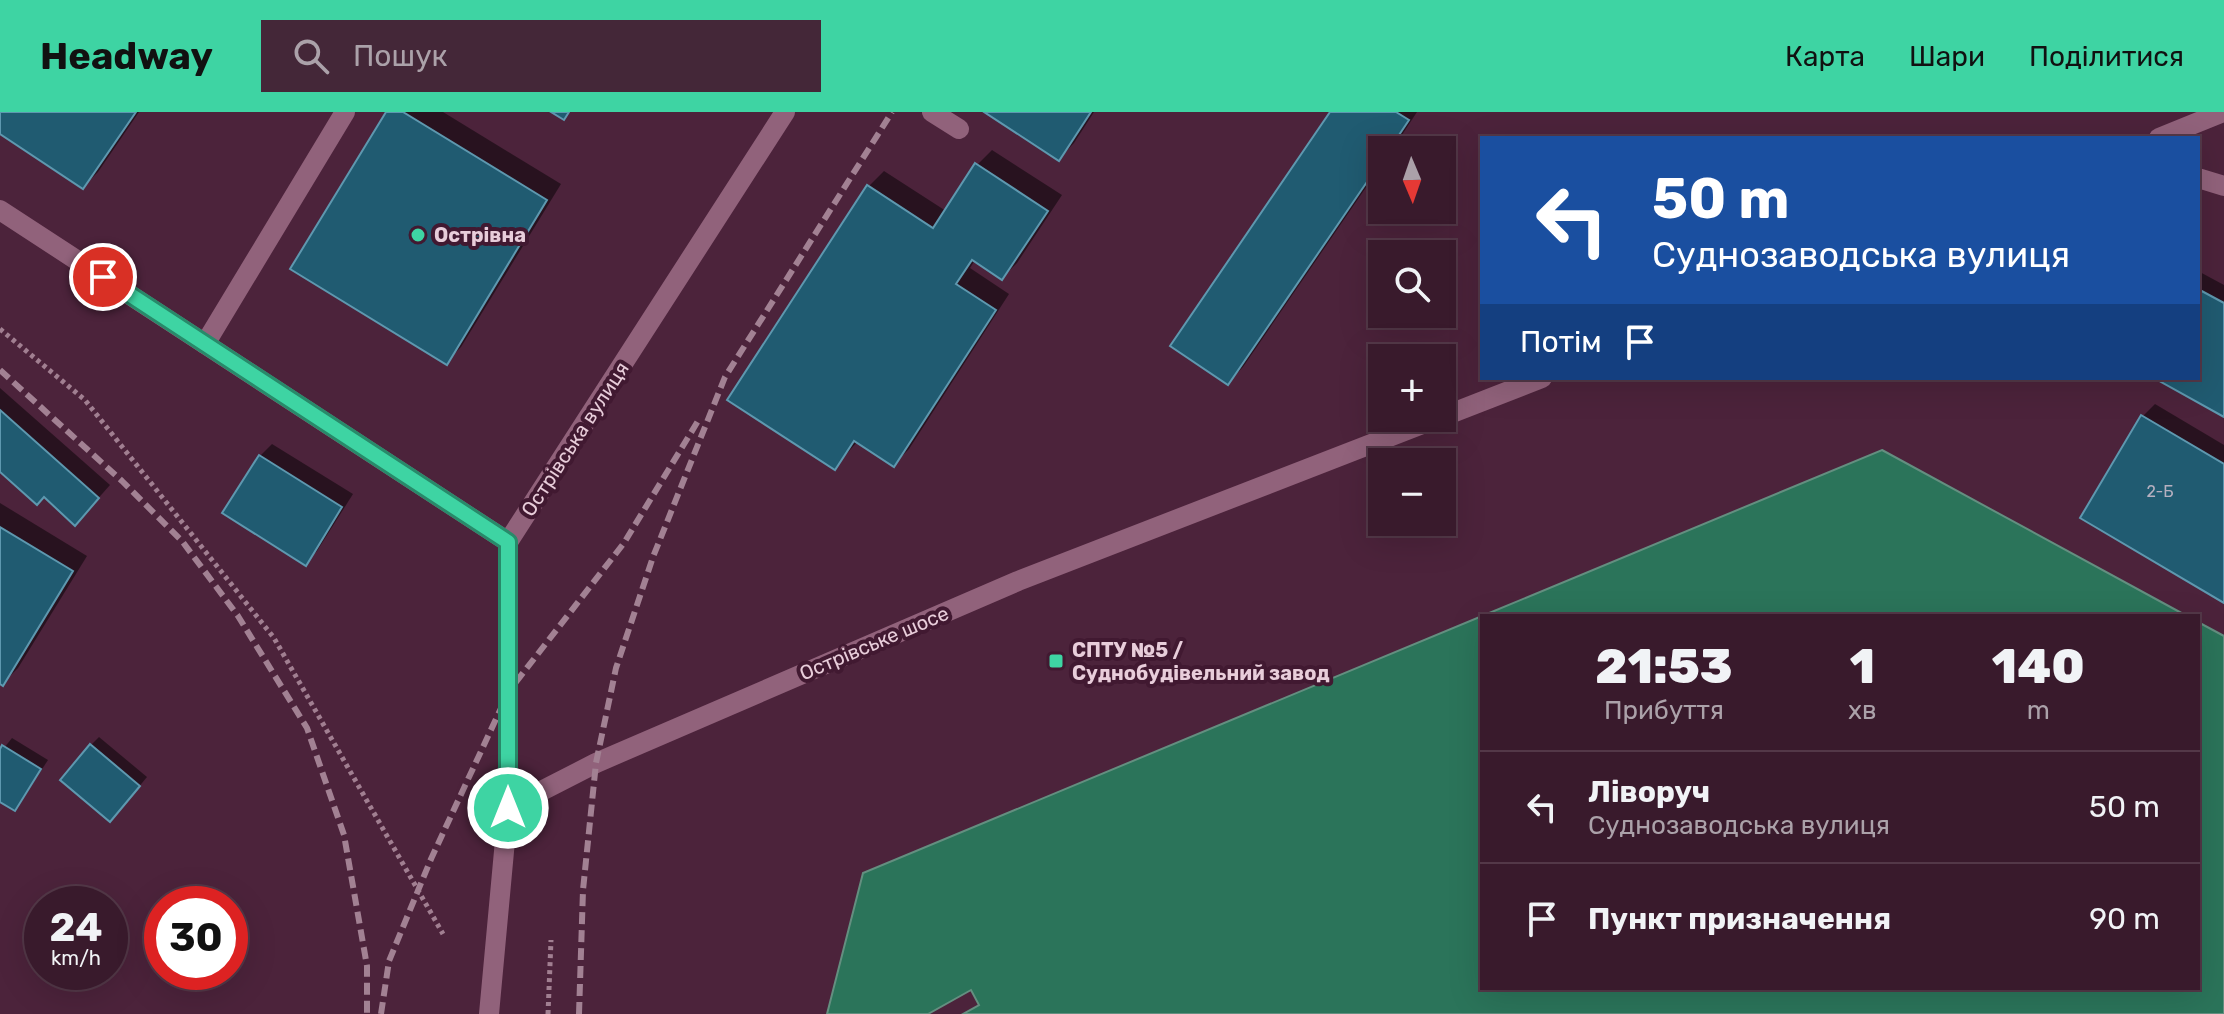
<!DOCTYPE html>
<html lang="uk">
<meta charset="utf-8">
<style>
:root{--surface:#391a2c;--page:#442738;--text:#f1f3f6;--muted:#aba1a9;--line:#533848;--accent:#3ed4a3}
body{margin:0;font-family:Rubik,sans-serif;background:var(--page);color:var(--text);height:100vh;display:flex;flex-direction:column;font-size:30px;white-space:nowrap}
*{box-sizing:border-box;margin:0}
p{font-size:26px;color:var(--muted)}
.icon{flex:none;width:44px;height:44px;fill:none;stroke:currentColor;stroke-width:2;stroke-linecap:round;stroke-linejoin:round}
.map{position:relative;flex:1;overflow:hidden}
.drawer{position:absolute;left:1480px;top:502px;width:720px;height:376px;display:flex;flex-direction:column;background:var(--surface);border-radius:0px;box-shadow:0 8px 32px #0002,0 0 0 2px var(--line)}
.drawer>*{flex:none}
.guide{position:absolute;left:1480px;top:24px;width:720px;height:244px;border-radius:0px;box-shadow:0 8px 32px #0002,0 0 0 2px var(--line);background:#1a4fa0;color:#fff;overflow:hidden}
.needle{width:52px;rotate:178deg}
.buttons{position:absolute;left:1368px;top:24px;display:grid;gap:16px}
.buttons a{display:grid;place-items:center;width:88px;height:88px;border-radius:0px;background:var(--surface);box-shadow:0 8px 32px #0002,0 0 0 2px var(--line);font-size:40px}
.speed{position:absolute;left:24px;top:774px;display:flex;gap:16px;font-size:40px;font-weight:700;text-align:center}
.speed>*{display:grid;place-content:center;width:104px;height:104px;border-radius:50%;background:var(--surface);box-shadow:0 8px 32px #0002,0 0 0 2px var(--line);line-height:1}
.speed small{font-size:20px;font-weight:400}
.speed .limit{border:12px solid #d22;background:#fff;color:#111}
.pin{position:absolute;display:grid;place-items:center;width:68px;height:68px;color:#fff;margin:-34px;border:4px solid #fff;border-radius:50%;box-shadow:0 2px 8px #0007}
.me{position:absolute;width:88px;margin:-44px;rotate:0deg;stroke-linejoin:round;filter:drop-shadow(0 0 6px #0008)}
.turn{display:flex;align-items:center;gap:28px;height:168px;padding:0 40px;font-size:36px}
.turn .icon{width:104px;height:104px;stroke-width:2.5}
.turn b{display:block;font-size:56px;line-height:68px}
.then{display:flex;align-items:center;height:76px;padding:0 40px;background:#0003;gap:16px;font-size:30px}
.eta{display:flex;justify-content:space-evenly;align-items:center;height:136px;text-align:center}
.eta b{font-size:48px;font-weight:800;line-height:56px}
ul{padding:0;list-style:none}
li{display:flex;align-items:center;gap:24px;height:112px;padding:0 40px;border-top:2px solid var(--line)}
li div{flex:1}
li b{display:block;font-size:30px}
li em{font-style:normal}
header{display:flex;align-items:center;gap:48px;box-sizing:border-box;height:112px;padding:0 40px;background:var(--accent);color:#111}
header strong{font-size:38px}
nav{display:flex;gap:44px;margin-inline-start:auto;font-size:28px}
.search{width:560px;height:72px;background:var(--page);display:flex;align-items:center;gap:20px;box-sizing:border-box;padding:0 28px;border-radius:0px;color:var(--muted);font-size:30px}
.map>svg:first-child{display:block}
.water{fill:#2b745a;stroke:#648f80;stroke-width:2}
.shadow{fill:#0007}
.building{fill:#205b71;stroke:#5e98af;stroke-width:2}
.lines{fill:none;stroke-linecap:round;stroke-linejoin:round}
.path{stroke:#a17f91;stroke-width:5;stroke-dasharray:4 4;stroke-linecap:butt}
.service{stroke:#91627b;stroke-width:20}
.minor{stroke:#91627b;stroke-width:20}
.tertiary{stroke:#91627b;stroke-width:20}
.rail{stroke:#a28193;stroke-width:6;stroke-dasharray:12 6;stroke-linecap:butt}
.route-casing{stroke:#288a6a;stroke-width:20}
.route{stroke:#3ed4a3;stroke-width:14}
.poi-dot{fill:#3ed4a3;stroke:#411931;stroke-width:3}
.labels{text-anchor:middle;dominant-baseline:central;stroke-width:8;stroke-linejoin:round;paint-order:stroke}
.number-label{font-size:16px;fill:#b6b0c0}
.poi-label{font-size:20px;font-weight:bold;fill:#e8cdda;stroke:#411931;text-anchor:start}
.street-label{font-size:20px;fill:#e8cdda;stroke:#411931}
</style>
<header>
<strong>Headway</strong>
<div class="search"><svg class="icon" aria-label="search" viewBox="0 0 24 24"><circle cx="10" cy="10" r="6"/><path d="M15 15l6 6"/></svg>Пошук</div>
<nav><a>Карта</a><a>Шари</a><a>Поділитися</a></nav>
</header>
<div class="map">
<svg width="2224" height="902" viewBox="0 0 2224 902">
<rect width="100%" height="100%" fill="#4c233b"/>
<g class="water">
<path d="M 1882,338 L 2187,504 L 1482,504 Z"/>
<path d="M 1482,504 L 1482,876 L 2198,876 L 2198,510 L 2224,524 L 2224,902 L 963,902 L 979,893 L 971,878 L 928,902 L 827,902 L 863,761 Z"/>
</g>
<g class="shadow">
<path d="M 0,0 L 139,0 L 98,60 L 83,75 L 0,19 Z"/>
<path d="M 388,0 L 443,0 L 561,72 L 461,235 L 446,250 Z"/>
<path d="M 987,0 L 1094,0 L 1074,31 L 1059,47 Z"/>
<path d="M 1333,0 L 1417,0 L 1392,38 L 1382,38 L 1382,52 L 1243,255 L 1228,271 Z"/>
<path d="M 992,38 L 1062,83 L 1017,151 L 1002,166 L 975,148 L 970,156 L 1009,182 L 909,337 L 894,352 L 858,329 L 835,355 L 869,74 L 884,59 L 946,99 L 977,53 Z"/>
<path d="M 2198,159 L 2224,173 L 2224,302 L 2158,266 L 2198,266 Z"/>
<path d="M 0,276 L 110,373 L 87,399 L 44,383 L 0,358 Z"/>
<path d="M 2155,292 L 2224,333 L 2224,489 L 2143,304 Z"/>
<path d="M 272,332 L 353,382 L 317,439 L 305,451 L 260,344 Z"/>
<path d="M 0,391 L 87,444 L 18,556 L 3,571 L 0,570 Z"/>
<path d="M 99,625 L 147,665 L 118,700 L 91,633 Z"/>
<path d="M 12,626 L 48,648 L 22,688 L 14,696 L 0,688 L 0,641 Z"/>
</g>
<g class="building">
<path d="M 0,0 L 136,0 L 83,77 L 0,22 Z"/>
<path d="M 386,0 L 403,0 L 547,88 L 447,253 L 290,157 Z"/>
<path d="M 551,0 L 569,0 L 564,8 Z"/>
<path d="M 984,0 L 1091,0 L 1059,49 Z"/>
<path d="M 1330,0 L 1396,0 L 1409,8 L 1389,38 L 1382,38 L 1382,48 L 1228,273 L 1170,234 Z"/>
<path d="M 975,51 L 1048,99 L 1002,168 L 972,148 L 956,172 L 996,198 L 894,355 L 854,329 L 835,358 L 727,288 L 867,73 L 933,116 Z"/>
<path d="M 2198,177 L 2224,191 L 2224,305 L 2154,266 L 2198,266 Z"/>
<path d="M 0,298 L 99,386 L 75,414 L 44,385 L 37,393 L 0,360 Z"/>
<path d="M 2141,303 L 2224,352 L 2224,491 L 2080,406 Z"/>
<path d="M 259,343 L 342,395 L 306,454 L 222,401 Z"/>
<path d="M 0,415 L 73,459 L 3,574 L 0,572 Z"/>
<path d="M 90,632 L 140,674 L 110,710 L 60,668 Z"/>
<path d="M 2,633 L 41,657 L 15,699 L 0,690 L 0,637 Z"/>
</g>
<g class="lines">
<g class="path">
<path d="M 0,217 L 85,288 L 274,526 L 443,822"/>
<path d="M 548,902 L 551,828"/>
</g>
<g class="service">
<path d="M 932,0 L 959,17"/>
<path d="M 2198,66 L 2224,74"/>
<path d="M 205,232 L 345,0"/>
</g>
<g class="minor">
<path d="M 0,98 L 508,430"/>
<path d="M 508,696 L 508,430 L 785,0"/>
</g>
<g class="tertiary">
<path d="M 2159,26 L 2223,0"/>
<path d="M 1442,305 L 1542,266"/>
<path d="M 489,902 L 508,696 L 596,651 L 1018,469 L 1438,306"/>
</g>
<g class="rail">
<path d="M 0,258 L 122,369 L 182,429 L 238,504 L 307,616 L 344,723 L 367,854 L 367,902"/>
<path d="M 381,902 L 389,849 L 431,747 L 509,579 L 624,431 L 698,309"/>
<path d="M 579,902 L 583,778 L 596,651 L 616,556 L 653,445 L 725,265 L 892,0"/>
</g>
</g>
<g class="lines">
<defs>
<path id="route" d="M 103,165 L 508,430 L 508,696"/>
</defs>
<use href="#route" class="route-casing"/>
<use href="#route" class="route"/>
</g>
<g class="poi-dot">
<circle cx="418" cy="123" r="8"/>
<rect x="1048" y="541" width="16" height="16" rx="4"/>
</g>
<g class="labels">
<g class="number-label">
<text x="2160" y="379">2-Б</text>
</g>
<g class="poi-label">
<text x="434" y="123">Острівна</text>
<text x="1072" y="538">СПТУ №5 /<tspan x="1072" dy="23">Суднобудівельний завод</tspan></text>
</g>
<g class="street-label">
<text transform="translate(575 327) rotate(-57)">Острівська вулиця</text>
<text transform="translate(874 531) rotate(-23)">Острівське шосе</text>
</g>
</g>
</svg>
<div class="buttons">
<a><svg class="needle" viewBox="-14 -14 28 28"><path d="M0-13l5 13h-10z" fill="#e53935"/><path d="M0 13l5-13h-10z" fill="#aba1a9"/></svg></a>
<a><svg class="icon" aria-label="search" viewBox="0 0 24 24"><circle cx="10" cy="10" r="6"/><path d="M15 15l6 6"/></svg></a>
<a>+</a>
<a>−</a>
</div>
<div class="speed"><div>24<small>km/h</small></div><div class="limit">30</div></div>
<div class="pin" style="left:103px;top:165px;background:#d93025"><svg class="icon" aria-label="arrive" viewBox="0 0 24 24"><path d="M6 21V4h12l-3 4 3 4H6"/></svg></div>
<svg class="me" style="left:508px;top:696px" viewBox="-20 -20 40 40"><circle r="17" fill="#3ed4a3" stroke="#fff" stroke-width="3"/><path d="M0-11L8 9 0 5-8 9z" fill="#fff"/></svg>
<div class="guide">
<div class="turn"><svg class="icon" aria-label="left" viewBox="0 0 24 24"><path d="M17 20v-9H6M10 6l-5 5 5 5"/></svg><div><b>50 m</b>Суднозаводська вулиця</div></div>
<div class="then">Потім<svg class="icon" aria-label="arrive" viewBox="0 0 24 24"><path d="M6 21V4h12l-3 4 3 4H6"/></svg></div>
</div>
<section class="drawer">
<div class="eta">
<div><b>21:53</b><p>Прибуття</p></div>
<div><b>1</b><p>хв</p></div>
<div><b>140</b><p>m</p></div>
</div>
<ul>
<li><svg class="icon" aria-label="left" viewBox="0 0 24 24"><path d="M17 20v-9H6M10 6l-5 5 5 5"/></svg><div><b>Ліворуч</b><p>Суднозаводська вулиця</p></div><em>50 m</em></li>
<li><svg class="icon" aria-label="arrive" viewBox="0 0 24 24"><path d="M6 21V4h12l-3 4 3 4H6"/></svg><div><b>Пункт призначення</b></div><em>90 m</em></li>
</ul>
</section>
</div>
